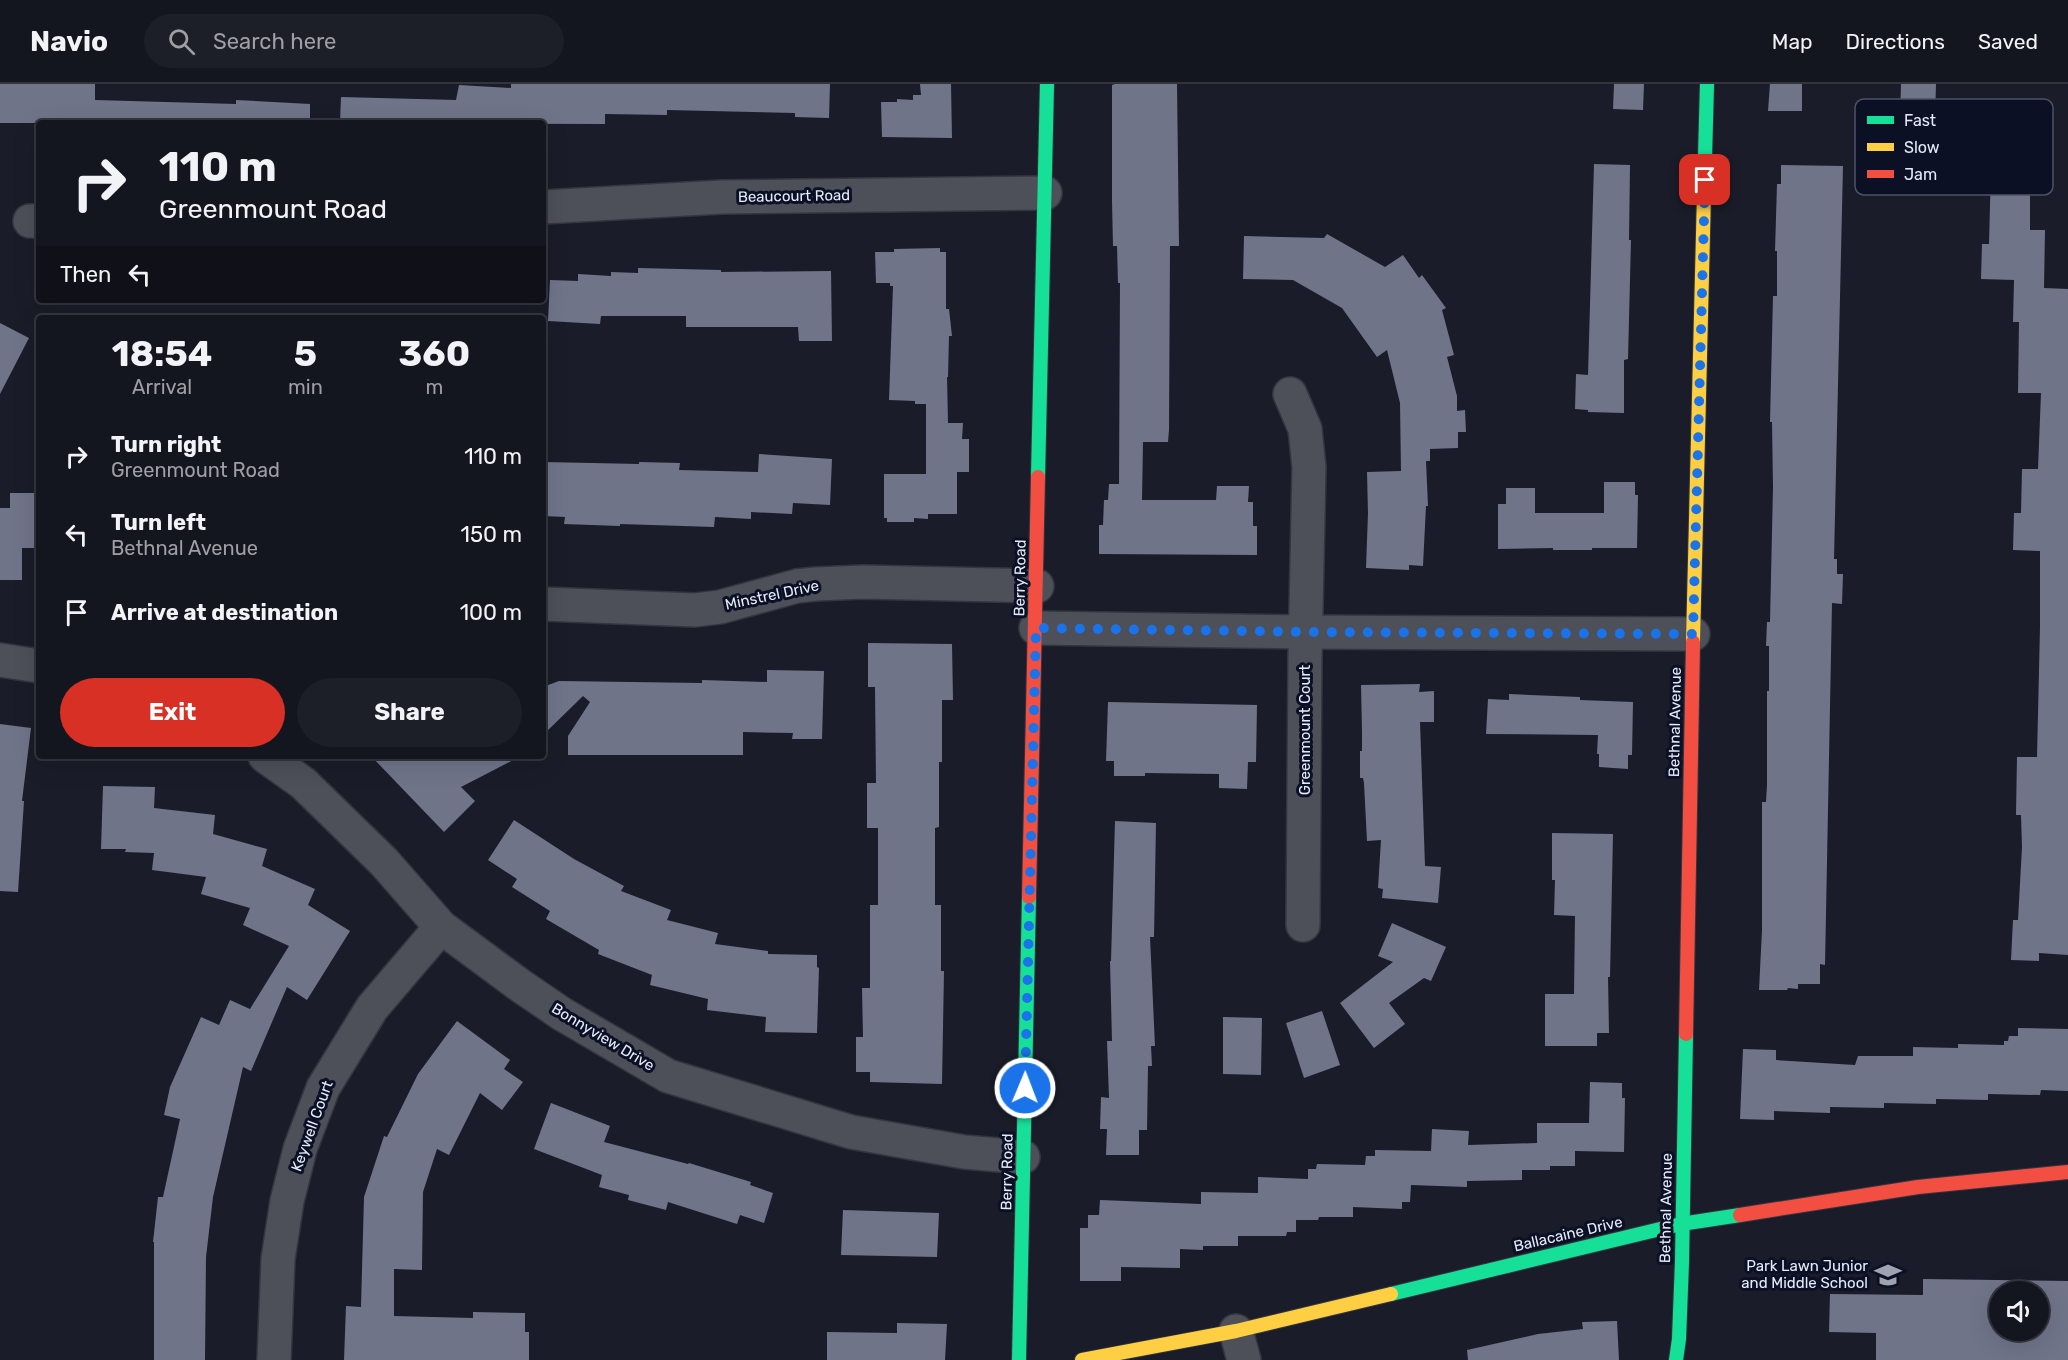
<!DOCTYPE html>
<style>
:root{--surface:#14161f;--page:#1d1f28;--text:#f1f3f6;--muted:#9d9fa4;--line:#33353d;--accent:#d93025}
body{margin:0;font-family:Rubik,sans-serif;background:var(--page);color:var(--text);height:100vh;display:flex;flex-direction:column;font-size:22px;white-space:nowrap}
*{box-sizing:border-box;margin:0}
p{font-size:20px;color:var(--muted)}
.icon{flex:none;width:33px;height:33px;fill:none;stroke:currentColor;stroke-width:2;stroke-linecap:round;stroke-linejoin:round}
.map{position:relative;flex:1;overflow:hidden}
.details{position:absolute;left:36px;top:231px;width:510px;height:444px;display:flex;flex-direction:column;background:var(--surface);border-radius:6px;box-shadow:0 6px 24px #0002,0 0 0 2px var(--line)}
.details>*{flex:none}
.top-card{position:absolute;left:36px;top:36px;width:510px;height:183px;border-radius:6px;box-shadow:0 6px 24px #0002,0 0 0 2px var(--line);background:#14161f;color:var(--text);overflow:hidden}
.controls{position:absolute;left:1989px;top:1197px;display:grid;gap:12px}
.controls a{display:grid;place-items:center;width:60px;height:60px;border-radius:50%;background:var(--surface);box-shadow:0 6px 24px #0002,0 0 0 2px var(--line);font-size:30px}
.pin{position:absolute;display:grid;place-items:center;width:51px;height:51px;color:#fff;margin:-26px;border-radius:12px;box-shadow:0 3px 9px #0006}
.me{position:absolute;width:66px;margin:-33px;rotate:1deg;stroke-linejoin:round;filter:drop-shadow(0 0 4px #0008)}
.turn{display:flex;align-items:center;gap:21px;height:126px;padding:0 24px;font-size:27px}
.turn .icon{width:78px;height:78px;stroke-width:2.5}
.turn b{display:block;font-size:42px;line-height:51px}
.then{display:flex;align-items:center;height:57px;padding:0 24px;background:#0003;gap:12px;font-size:22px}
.eta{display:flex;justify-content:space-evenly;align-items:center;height:102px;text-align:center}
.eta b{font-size:36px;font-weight:700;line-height:42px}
.cta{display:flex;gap:12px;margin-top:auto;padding:12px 24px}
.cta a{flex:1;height:69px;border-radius:36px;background:var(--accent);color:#fff;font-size:24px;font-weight:700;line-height:69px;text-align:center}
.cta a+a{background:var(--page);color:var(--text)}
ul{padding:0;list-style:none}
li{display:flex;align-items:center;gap:18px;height:78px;padding:0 24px}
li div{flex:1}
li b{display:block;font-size:22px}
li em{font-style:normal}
header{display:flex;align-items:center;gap:36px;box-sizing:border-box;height:84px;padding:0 30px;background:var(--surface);border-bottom:2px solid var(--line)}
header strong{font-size:28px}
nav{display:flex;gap:33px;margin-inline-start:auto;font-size:21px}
.search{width:420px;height:54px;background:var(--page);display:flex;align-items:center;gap:15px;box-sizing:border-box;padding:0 21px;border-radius:33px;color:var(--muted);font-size:22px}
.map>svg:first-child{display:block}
.building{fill:#6f7489;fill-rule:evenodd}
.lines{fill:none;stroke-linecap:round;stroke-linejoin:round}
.street-casing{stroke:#33363f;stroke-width:36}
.fast-casing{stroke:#33363f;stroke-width:16}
.slow-casing{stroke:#33363f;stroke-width:16}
.jam-casing{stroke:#33363f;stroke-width:16}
.street{stroke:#4d4f59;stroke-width:33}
.fast{stroke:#16e098;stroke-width:14}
.slow{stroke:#ffcf43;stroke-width:14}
.jam{stroke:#f24e42;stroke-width:14}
.route{stroke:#1a73e8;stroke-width:10;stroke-dasharray:0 18}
.labels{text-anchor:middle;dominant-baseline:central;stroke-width:6;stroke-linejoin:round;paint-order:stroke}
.street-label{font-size:15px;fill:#e6ebfa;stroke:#0b1025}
.poi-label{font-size:15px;fill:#e6ebfa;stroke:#0b1025;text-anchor:end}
.key{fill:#0b1025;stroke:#4d5265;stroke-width:1.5}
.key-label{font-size:16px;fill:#e6ebfa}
</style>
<header>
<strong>Navio</strong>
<div class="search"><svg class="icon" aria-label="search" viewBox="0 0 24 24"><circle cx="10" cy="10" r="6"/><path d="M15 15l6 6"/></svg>Search here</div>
<nav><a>Map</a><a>Directions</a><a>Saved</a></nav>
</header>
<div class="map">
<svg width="2068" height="1276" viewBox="0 0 2068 1276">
<rect width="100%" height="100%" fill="#1a1d29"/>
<g class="building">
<path d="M 0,0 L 95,0 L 95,16 L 236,20 L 236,16 L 310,20 L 310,39 L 0,39 Z"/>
<path d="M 511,0 L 830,0 L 829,34 L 795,33 L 795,29 L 667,26 L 667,31 L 605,30 L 605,40 L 340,39 L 341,13 L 456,16 L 459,1 L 511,4 Z"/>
<path d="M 920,0 L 951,0 L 952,54 L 882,53 L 881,18 L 897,18 L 897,15 L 913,16 L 913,11 L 921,11 Z"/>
<path d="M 1115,0 L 1177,0 L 1179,162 L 1170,162 L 1169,346 L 1168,358 L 1143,358 L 1142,416 L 1216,416 L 1217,402 L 1249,402 L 1248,418 L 1253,418 L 1253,442 L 1257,442 L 1257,471 L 1099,470 L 1099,441 L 1103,441 L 1104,416 L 1108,416 L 1109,400 L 1119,400 L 1120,199 L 1118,199 L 1117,162 L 1113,162 L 1112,117 L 1112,1 Z"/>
<path d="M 1614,0 L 1644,0 L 1643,26 L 1613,25 Z"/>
<path d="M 1770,0 L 1802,0 L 1802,27 L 1768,27 Z"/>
<path d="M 1901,0 L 1936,0 L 1935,36 L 1900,36 Z"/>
<path d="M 1594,80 L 1630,81 L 1629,156 L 1631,156 L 1628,275 L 1624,276 L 1624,329 L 1588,328 L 1588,326 L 1575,325 L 1576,290 L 1588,291 Z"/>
<path d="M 1781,81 L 1843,82 L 1834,475 L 1837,475 L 1837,490 L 1843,490 L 1842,520 L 1832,519 L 1825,881 L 1820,880 L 1820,900 L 1798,900 L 1798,905 L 1788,904 L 1787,906 L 1759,906 L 1762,846 L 1762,718 L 1766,718 L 1767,701 L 1767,607 L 1769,607 L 1769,562 L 1766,562 L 1767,538 L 1770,538 L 1773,403 L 1772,338 L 1770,338 L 1773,212 L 1777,212 L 1777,167 L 1775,167 L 1777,100 L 1781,100 Z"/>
<path d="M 1991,83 L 2027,84 L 2026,103 L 2030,103 L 2030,146 L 2045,146 L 2044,204 L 2068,205 L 2068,871 L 2039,869 L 2039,877 L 2011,876 L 2013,836 L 2018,836 L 2022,763 L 2021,731 L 2016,731 L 2017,673 L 2037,673 L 2040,543 L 2040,467 L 2013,466 L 2014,429 L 2021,429 L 2022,385 L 2038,385 L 2041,309 L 2018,309 L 2019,238 L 2013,238 L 2014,196 L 1981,195 L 1982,160 L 1989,160 Z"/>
<path d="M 1327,150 L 1385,183 L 1403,171 L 1419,194 L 1422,191 L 1446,224 L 1442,226 L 1454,271 L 1447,273 L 1457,312 L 1457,327 L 1465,326 L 1466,348 L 1458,348 L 1458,364 L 1430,365 L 1430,377 L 1426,377 L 1428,422 L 1426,422 L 1423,482 L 1409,481 L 1409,486 L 1366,484 L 1368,429 L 1367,388 L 1401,387 L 1400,319 L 1387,266 L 1377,273 L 1342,224 L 1293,196 L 1243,195 L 1244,152 L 1324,154 Z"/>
<path d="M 940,164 L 940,168 L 946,168 L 946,225 L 949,225 L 952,252 L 949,252 L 948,293 L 947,293 L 948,339 L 963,339 L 962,355 L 969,355 L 969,388 L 957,388 L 957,430 L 928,430 L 928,435 L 914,434 L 914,438 L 887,438 L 887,434 L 884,434 L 884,390 L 926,390 L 926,320 L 915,320 L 915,317 L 889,316 L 893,202 L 890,202 L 890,199 L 876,199 L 875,168 L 894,168 L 894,165 Z"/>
<path d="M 638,184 L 721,186 L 721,188 L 831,187 L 832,257 L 799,257 L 798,243 L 686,243 L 686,232 L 601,232 L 600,240 L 548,237 L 550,196 L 578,197 L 578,190 L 611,192 L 611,188 L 638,189 Z"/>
<path d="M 0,239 L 29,254 L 0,310 Z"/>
<path d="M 759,370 L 832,375 L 830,421 L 793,419 L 792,430 L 751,428 L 751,435 L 715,433 L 714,443 L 620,440 L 620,442 L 564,440 L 565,433 L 543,432 L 543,378 L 639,380 L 639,378 L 680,379 L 679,386 L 758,388 Z"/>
<path d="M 1604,398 L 1635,398 L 1635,411 L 1638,411 L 1637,464 L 1592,464 L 1592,466 L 1553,466 L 1553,464 L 1498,465 L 1498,420 L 1506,420 L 1506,404 L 1535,404 L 1535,429 L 1604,429 Z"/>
<path d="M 10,409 L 39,409 L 39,464 L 22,464 L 22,496 L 0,496 L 0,424 L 10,424 Z"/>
<path d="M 868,559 L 952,560 L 953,616 L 942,616 L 942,678 L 939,678 L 939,743 L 935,744 L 935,821 L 941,821 L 941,887 L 944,887 L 942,1000 L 870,998 L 870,988 L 856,988 L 856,953 L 863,953 L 862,904 L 870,904 L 870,821 L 878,821 L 878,744 L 867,744 L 867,699 L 876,699 L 875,603 L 868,603 Z"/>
<path d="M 767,586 L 824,587 L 822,655 L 792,655 L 793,649 L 743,648 L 743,671 L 568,671 L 568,652 L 590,618 L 583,612 L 543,651 L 543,603 L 559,597 L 702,599 L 702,596 L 767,598 Z"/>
<path d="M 1420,600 L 1419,608 L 1434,607 L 1434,638 L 1420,638 L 1425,782 L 1441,783 L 1438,819 L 1382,814 L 1383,805 L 1378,804 L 1381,756 L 1367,757 L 1364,699 L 1363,694 L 1360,694 L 1360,667 L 1362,667 L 1362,648 L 1361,601 Z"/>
<path d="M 1509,610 L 1580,613 L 1580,616 L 1633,618 L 1632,671 L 1628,671 L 1628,685 L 1599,683 L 1599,670 L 1597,670 L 1598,651 L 1486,650 L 1488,615 L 1509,616 Z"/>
<path d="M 1108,618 L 1257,621 L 1256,678 L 1248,678 L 1247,705 L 1219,704 L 1219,690 L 1145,689 L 1145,692 L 1114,692 L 1114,677 L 1106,677 Z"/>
<path d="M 0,640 L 31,644 L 22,717 L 24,717 L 18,808 L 0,807 Z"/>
<path d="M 371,672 L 521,672 L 461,703 L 475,717 L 444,748 Z"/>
<path d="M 103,702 L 155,703 L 154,724 L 215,731 L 213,750 L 267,765 L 262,782 L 315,805 L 308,821 L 350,847 L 307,916 L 287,903 L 251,987 L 243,983 L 213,1113 L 206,1173 L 205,1276 L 154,1276 L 154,1158 L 153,1158 L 158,1113 L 163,1113 L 180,1035 L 164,1031 L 170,1003 L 201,933 L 219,941 L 230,916 L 250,925 L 289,862 L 243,841 L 250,824 L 201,810 L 206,793 L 152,786 L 154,769 L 125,768 L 126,765 L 101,765 Z"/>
<path d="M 514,736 L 574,775 L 624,802 L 621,807 L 671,826 L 667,836 L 718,849 L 715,860 L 768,867 L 768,870 L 817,871 L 817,883 L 819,884 L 817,949 L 765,948 L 766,933 L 707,926 L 708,915 L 650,901 L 652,891 L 598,870 L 599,866 L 546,835 L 550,827 L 512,803 L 517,795 L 488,776 Z"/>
<path d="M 1115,737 L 1156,739 L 1154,853 L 1150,853 L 1155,962 L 1151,962 L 1152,982 L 1148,982 L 1147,1046 L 1139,1046 L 1139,1071 L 1106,1071 L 1107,1045 L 1100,1045 L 1101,1013 L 1109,1014 L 1107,957 L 1112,957 L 1110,877 L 1111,877 Z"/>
<path d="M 1552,749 L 1613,750 L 1610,893 L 1608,893 L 1609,949 L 1597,949 L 1597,962 L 1545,962 L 1545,910 L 1574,910 L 1575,832 L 1554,831 L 1555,796 L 1552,796 Z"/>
<path d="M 1392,839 L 1446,863 L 1431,897 L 1424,894 L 1389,919 L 1405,940 L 1374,964 L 1340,919 L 1393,878 L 1378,872 Z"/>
<path d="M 1322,927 L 1340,981 L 1304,994 L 1286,939 Z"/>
<path d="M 1223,933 L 1262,934 L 1261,991 L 1223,990 Z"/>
<path d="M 457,937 L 510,976 L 504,985 L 523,998 L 502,1026 L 480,1009 L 449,1071 L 437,1065 L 423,1108 L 422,1186 L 394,1185 L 394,1232 L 473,1234 L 473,1228 L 525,1229 L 525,1248 L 529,1248 L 529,1276 L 344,1276 L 346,1222 L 361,1223 L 364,1113 L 384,1052 L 387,1053 L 418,990 Z"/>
<path d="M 2018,944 L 2068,945 L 2068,1007 L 2041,1006 L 2040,1011 L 1988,1010 L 1988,1016 L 1936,1015 L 1936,1020 L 1884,1019 L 1884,1024 L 1830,1023 L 1830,1029 L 1774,1027 L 1774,1036 L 1740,1035 L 1743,965 L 1776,966 L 1776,976 L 1855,981 L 1858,972 L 1913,972 L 1913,963 L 1958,964 L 1958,960 L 2004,961 L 2004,957 L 2008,957 L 2009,952 L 2018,952 Z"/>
<path d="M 1590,998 L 1622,999 L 1622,1014 L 1625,1014 L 1624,1068 L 1575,1067 L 1575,1082 L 1550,1082 L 1550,1086 L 1522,1086 L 1522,1096 L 1467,1097 L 1467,1103 L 1411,1101 L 1410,1118 L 1402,1118 L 1402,1125 L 1353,1123 L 1353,1133 L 1319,1133 L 1318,1136 L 1296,1136 L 1296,1148 L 1287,1148 L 1286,1152 L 1238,1152 L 1238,1162 L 1203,1162 L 1203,1166 L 1180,1165 L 1180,1184 L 1121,1183 L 1121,1197 L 1080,1197 L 1080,1144 L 1088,1144 L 1088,1131 L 1099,1131 L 1100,1116 L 1201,1120 L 1201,1108 L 1258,1109 L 1258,1093 L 1308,1095 L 1308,1085 L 1316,1085 L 1317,1080 L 1365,1081 L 1366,1072 L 1375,1072 L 1375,1066 L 1431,1067 L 1432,1045 L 1469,1047 L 1468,1061 L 1537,1059 L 1537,1039 L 1589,1039 Z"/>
<path d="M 551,1019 L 610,1042 L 604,1058 L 688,1080 L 689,1079 L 751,1098 L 750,1101 L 773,1109 L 764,1139 L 740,1131 L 737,1140 L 668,1118 L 666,1126 L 628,1116 L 629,1111 L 599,1103 L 602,1091 L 534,1065 Z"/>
<path d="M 843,1126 L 939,1129 L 937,1173 L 841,1171 Z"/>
<path d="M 1923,1195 L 2068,1197 L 2068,1276 L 1876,1276 L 1876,1249 L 1829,1248 L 1830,1210 L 1923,1211 ZM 2000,1208 L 2038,1208 L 2038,1246 L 2000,1246 Z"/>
<path d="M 1617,1237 L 1619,1276 L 1468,1276 L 1467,1266 L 1538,1250 L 1583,1245 L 1582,1238 Z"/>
<path d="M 897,1239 L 947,1240 L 945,1276 L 827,1276 L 827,1248 L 897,1249 Z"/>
</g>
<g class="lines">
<defs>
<g id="street">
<path d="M 543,123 L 722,113 L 1045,109"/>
<path d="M 30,137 L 39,137"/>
<path d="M 1290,310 L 1305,345 L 1309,383 L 1305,573 L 1303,841"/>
<path d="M 543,520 L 695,526 L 720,523 L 797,502 L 816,500 L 863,498 L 1037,502"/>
<path d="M 1036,544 L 1305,548 L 1693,550"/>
<path d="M 0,576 L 39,582"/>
<path d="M 265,672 L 303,699 L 384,778 L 441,843 L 521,902 L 562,930 L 668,992 L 851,1048 L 964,1068 L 1023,1073"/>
<path d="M 1236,1247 L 1244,1276"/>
<path d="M 274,1276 L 278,1175 L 287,1117 L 300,1065 L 323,1004 L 372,924 L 441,843"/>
</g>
<g id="fast">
<path d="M 1704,109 L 1707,0"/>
<path d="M 1038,393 L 1047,0"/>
<path d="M 1391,1210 L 1681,1140 L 1740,1131"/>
<path d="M 1019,1276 L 1029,813"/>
<path d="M 1676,1276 L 1679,1255 L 1682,1178 L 1686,950"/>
</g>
<g id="slow">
<path d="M 1693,558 L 1704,109"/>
<path d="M 1082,1276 L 1236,1247 L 1391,1210"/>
</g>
<g id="jam">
<path d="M 1029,813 L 1038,393"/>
<path d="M 1686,950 L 1693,558"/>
<path d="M 1740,1131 L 1918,1103 L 2068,1088"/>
</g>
</defs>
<use href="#street" class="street-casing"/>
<use href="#fast" class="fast-casing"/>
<use href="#slow" class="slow-casing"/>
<use href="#jam" class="jam-casing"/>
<use href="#street" class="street"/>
<use href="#fast" class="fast"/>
<use href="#slow" class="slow"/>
<use href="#jam" class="jam"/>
</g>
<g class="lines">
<path class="route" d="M 1025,1004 L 1036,544 L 1305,548 L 1693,550 L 1705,96"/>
</g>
<defs>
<symbol id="school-bare" viewBox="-9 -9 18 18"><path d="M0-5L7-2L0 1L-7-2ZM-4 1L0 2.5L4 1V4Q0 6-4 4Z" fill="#9fa3b1" stroke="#0b1025" stroke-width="2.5" paint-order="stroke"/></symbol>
</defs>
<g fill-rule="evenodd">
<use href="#school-bare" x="1869" y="1172" width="38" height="38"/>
</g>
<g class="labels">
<g class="street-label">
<text transform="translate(794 112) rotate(-1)">Beaucourt Road</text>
<text transform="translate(1020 494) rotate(-89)">Berry Road</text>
<text transform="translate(772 511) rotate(-12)">Minstrel Drive</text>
<text transform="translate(1675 638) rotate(-89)">Bethnal Avenue</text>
<text transform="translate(1305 646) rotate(-90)">Greenmount Court</text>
<text transform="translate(603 953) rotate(31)">Bonnyview Drive</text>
<text transform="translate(312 1042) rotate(-70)">Keywell Court</text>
<text transform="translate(1007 1088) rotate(-89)">Berry Road</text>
<text transform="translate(1666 1124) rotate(-89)">Bethnal Avenue</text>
<text transform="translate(1568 1150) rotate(-13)">Ballacaine Drive</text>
</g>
<g class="poi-label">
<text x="1868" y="1182">Park Lawn Junior<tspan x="1868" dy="17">and Middle School</tspan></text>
</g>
</g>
<rect x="1855" y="15" width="198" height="96" rx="9" class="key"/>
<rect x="1867" y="32" width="27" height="8" fill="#16e098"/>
<rect x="1867" y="59" width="27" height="8" fill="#ffcf43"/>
<rect x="1867" y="86" width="27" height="8" fill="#f24e42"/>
<g class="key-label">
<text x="1904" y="42">Fast</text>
<text x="1904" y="69">Slow</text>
<text x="1904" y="96">Jam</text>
</g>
</svg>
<div class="controls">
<a><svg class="icon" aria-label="sound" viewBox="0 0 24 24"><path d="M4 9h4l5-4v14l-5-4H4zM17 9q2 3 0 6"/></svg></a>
</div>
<div class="pin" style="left:1705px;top:96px;background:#d93025"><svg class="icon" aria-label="arrive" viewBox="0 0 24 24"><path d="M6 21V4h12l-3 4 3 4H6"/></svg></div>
<svg class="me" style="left:1025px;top:1004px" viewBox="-20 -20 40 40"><circle r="17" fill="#1a73e8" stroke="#fff" stroke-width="3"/><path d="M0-11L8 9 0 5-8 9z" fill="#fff"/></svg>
<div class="top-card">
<div class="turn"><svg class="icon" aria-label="right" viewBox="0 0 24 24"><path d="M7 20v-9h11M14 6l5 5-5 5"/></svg><div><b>110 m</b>Greenmount Road</div></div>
<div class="then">Then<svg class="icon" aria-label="left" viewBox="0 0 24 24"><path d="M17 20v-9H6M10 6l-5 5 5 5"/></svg></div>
</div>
<section class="details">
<div class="eta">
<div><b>18:54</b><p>Arrival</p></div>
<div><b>5</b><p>min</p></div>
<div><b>360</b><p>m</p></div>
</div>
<ul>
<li><svg class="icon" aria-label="right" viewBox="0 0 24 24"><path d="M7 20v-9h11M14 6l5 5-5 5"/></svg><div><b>Turn right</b><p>Greenmount Road</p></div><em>110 m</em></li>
<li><svg class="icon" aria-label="left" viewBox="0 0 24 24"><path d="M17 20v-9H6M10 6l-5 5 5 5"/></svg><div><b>Turn left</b><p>Bethnal Avenue</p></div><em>150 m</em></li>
<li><svg class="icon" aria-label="arrive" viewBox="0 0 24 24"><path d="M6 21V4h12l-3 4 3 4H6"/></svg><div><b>Arrive at destination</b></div><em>100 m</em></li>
</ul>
<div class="cta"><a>Exit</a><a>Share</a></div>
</section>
</div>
